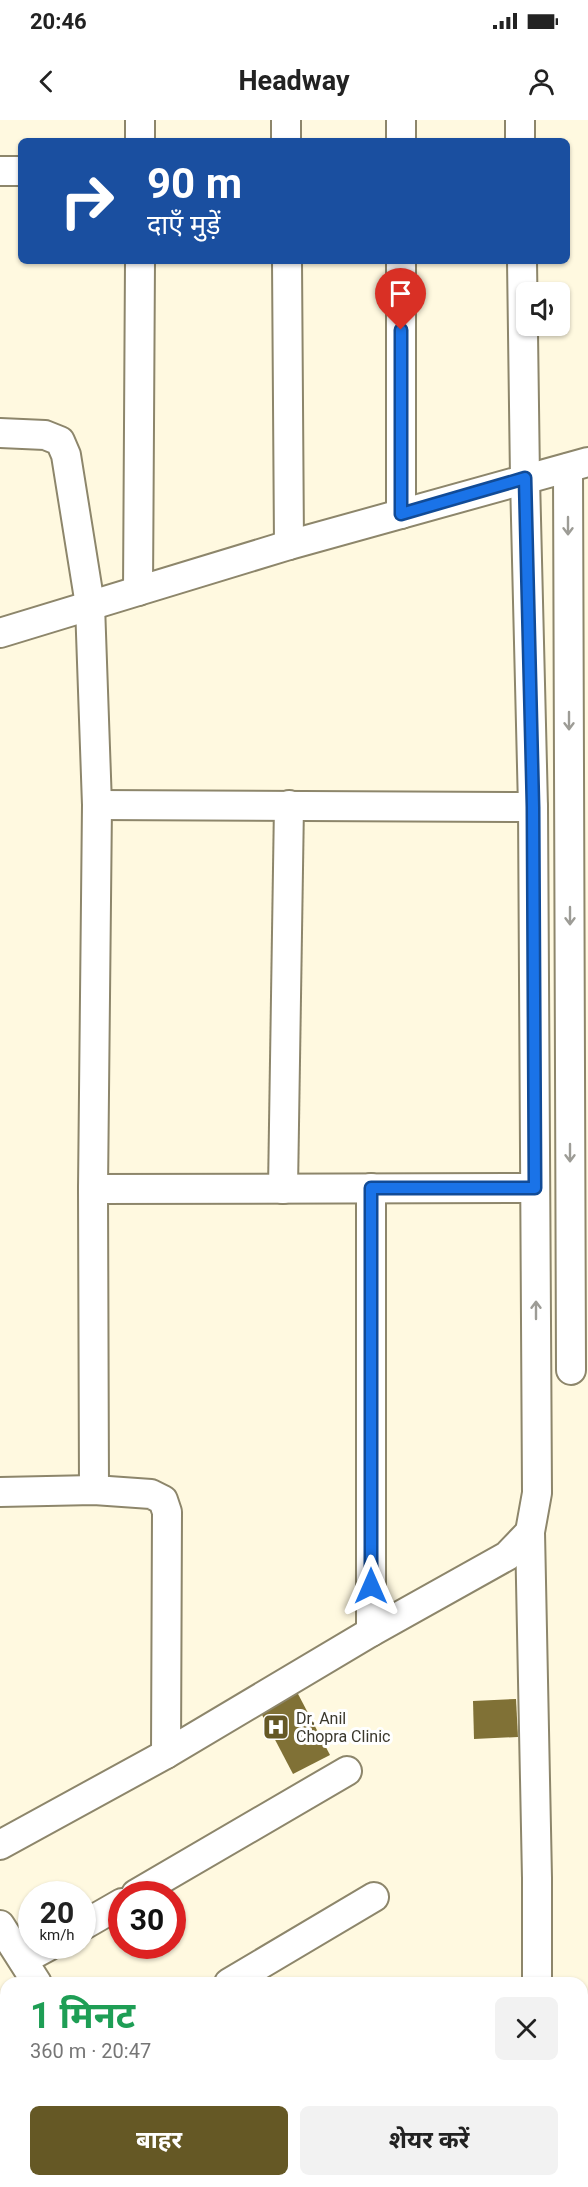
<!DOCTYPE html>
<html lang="hi">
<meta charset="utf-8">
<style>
:root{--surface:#fff;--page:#f2f2f2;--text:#222;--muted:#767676;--accent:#655825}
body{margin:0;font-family:Roboto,"Noto Sans Devanagari",sans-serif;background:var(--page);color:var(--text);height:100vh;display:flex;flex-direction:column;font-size:22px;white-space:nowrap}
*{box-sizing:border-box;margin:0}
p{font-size:20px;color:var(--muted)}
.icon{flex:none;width:33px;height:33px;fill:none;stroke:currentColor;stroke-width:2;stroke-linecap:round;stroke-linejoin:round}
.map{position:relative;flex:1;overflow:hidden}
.side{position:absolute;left:0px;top:1857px;width:588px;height:210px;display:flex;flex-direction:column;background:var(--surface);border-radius:18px 18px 0 0;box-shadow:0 2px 4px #0004}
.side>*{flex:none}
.guide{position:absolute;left:18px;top:18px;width:552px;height:126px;border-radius:9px;box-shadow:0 2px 4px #0004;background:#1a4fa0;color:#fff;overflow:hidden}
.tools{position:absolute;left:516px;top:162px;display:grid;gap:12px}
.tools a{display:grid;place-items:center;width:54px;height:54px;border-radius:9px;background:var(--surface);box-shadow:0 2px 4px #0004;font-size:30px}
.speed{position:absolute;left:18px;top:1761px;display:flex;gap:12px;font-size:30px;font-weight:700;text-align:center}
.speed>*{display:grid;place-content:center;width:78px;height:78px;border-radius:50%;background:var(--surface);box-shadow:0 2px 4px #0004;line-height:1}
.speed small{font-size:15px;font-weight:400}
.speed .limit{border:9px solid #d22;background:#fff;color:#111}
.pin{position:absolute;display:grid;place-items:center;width:51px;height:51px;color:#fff;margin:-62px -26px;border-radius:50% 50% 50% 0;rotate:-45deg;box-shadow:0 0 6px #0007}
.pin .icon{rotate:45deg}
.me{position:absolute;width:66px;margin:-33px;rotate:0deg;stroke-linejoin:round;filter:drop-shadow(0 0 4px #0008)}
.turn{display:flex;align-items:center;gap:21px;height:126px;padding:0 30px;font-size:27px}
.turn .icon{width:78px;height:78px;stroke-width:2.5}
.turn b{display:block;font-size:42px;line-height:51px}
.round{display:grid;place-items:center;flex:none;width:63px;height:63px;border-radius:9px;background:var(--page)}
.summary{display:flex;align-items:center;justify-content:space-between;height:102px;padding:0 30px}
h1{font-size:36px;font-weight:700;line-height:45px;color:#1e9e55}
.cta{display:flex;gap:12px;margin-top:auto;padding:12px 30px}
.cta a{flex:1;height:69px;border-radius:9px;background:var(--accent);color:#fff;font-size:24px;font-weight:700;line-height:69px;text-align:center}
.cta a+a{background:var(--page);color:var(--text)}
.status{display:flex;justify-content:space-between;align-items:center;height:42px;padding:0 30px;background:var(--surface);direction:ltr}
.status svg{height:16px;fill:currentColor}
header{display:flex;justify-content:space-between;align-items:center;height:78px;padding:0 30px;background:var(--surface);font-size:27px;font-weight:700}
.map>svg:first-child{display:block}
.building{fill:#807136}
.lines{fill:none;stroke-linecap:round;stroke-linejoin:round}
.minor-casing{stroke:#8d866b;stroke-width:32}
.minor{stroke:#fff;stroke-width:28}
.oneway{stroke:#9d9c96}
.route-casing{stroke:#114b97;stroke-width:15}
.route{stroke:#1a73e8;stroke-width:10}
.labels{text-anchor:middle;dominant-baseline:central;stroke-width:6;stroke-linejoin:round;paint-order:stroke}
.poi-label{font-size:16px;fill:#3b382c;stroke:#fff;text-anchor:start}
</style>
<div class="status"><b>20:46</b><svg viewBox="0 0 49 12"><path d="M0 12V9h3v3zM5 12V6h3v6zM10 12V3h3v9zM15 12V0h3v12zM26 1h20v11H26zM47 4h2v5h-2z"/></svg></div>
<header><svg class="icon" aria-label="back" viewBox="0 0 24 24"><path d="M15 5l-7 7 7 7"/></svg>Headway<svg class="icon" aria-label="person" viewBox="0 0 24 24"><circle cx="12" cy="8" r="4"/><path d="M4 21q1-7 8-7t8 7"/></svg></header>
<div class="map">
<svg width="588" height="2067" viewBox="0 0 588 2067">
<rect width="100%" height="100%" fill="#fff9e0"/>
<g class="building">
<path d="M 297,1572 L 330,1635 L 293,1654 L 260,1591 Z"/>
<path d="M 516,1579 L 518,1617 L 474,1619 L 473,1581 Z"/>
</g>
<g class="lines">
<defs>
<g id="minor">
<path d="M 140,0 L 140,21"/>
<path d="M 401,0 L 401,21"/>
<path d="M 520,0 L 520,21"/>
<path d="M 286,21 L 286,0"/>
<path d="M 0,51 L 21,51"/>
<path d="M 287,141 L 289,425"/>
<path d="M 401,141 L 401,394"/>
<path d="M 522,141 L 525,358 L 533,687 L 537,1373 L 530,1412 L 537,1758 L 537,1863"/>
<path d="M 0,313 L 45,315 L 60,321 L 66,335 L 90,485 L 97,685 L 93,1069 L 94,1370"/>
<path d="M 568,348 L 571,1250"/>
<path d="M 138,471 L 140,141"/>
<path d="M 0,513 L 289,425 L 588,342"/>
<path d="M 97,685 L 533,687"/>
<path d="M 371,1068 L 371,1512"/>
<path d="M 93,1069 L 535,1068"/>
<path d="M 283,1069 L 289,685"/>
<path d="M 0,1372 L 94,1370 L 151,1374 L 163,1380 L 167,1392 L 166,1634"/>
<path d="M 0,1725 L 166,1634 L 371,1512 L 507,1436 L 530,1412"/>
<path d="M 136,1774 L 347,1651"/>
<path d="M 0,1805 L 37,1863"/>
<path d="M 82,1806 L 122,1783"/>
<path d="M 23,1840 L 49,1826"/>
<path d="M 229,1863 L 374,1777"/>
<path d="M 0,1998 L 6,1995"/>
<path d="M 50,2061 L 50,2067"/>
<path d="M 537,2067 L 537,2061"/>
</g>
</defs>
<use href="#minor" class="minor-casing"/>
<use href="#minor" class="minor"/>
</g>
<defs><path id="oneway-shaft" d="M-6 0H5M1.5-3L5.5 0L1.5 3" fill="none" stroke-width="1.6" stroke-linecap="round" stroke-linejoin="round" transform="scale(1.5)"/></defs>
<g class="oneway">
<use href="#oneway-shaft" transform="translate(568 406) rotate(90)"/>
<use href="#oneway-shaft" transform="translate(569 601) rotate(90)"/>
<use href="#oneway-shaft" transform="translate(570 796) rotate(90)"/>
<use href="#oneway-shaft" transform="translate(570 1033) rotate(90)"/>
<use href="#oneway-shaft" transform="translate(536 1190) rotate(-90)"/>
</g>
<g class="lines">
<defs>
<path id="route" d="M 371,1466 L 371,1068 L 535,1068 L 533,687 L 525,358 L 401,394 L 401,210"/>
</defs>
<use href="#route" class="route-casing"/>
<use href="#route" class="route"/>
</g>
<defs>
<symbol id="hospital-square" viewBox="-11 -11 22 22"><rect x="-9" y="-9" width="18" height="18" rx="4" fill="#655825" stroke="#fff"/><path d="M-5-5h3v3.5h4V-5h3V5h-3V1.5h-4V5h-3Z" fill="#fff"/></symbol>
</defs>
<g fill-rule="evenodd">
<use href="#hospital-square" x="261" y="1592" width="30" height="30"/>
</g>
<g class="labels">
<g class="poi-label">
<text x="296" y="1598">Dr. Anil<tspan x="296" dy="18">Chopra Clinic</tspan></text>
</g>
</g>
</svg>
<div class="tools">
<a><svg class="icon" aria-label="sound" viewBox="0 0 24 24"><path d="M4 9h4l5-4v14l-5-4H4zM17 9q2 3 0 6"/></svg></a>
</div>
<div class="speed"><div>20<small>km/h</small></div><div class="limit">30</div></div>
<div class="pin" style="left:401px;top:210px;background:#d93025"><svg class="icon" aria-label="arrive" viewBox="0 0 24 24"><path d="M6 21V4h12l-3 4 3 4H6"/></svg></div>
<svg class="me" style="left:371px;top:1466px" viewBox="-20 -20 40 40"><path d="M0-17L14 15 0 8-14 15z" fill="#1a73e8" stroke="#fff" stroke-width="4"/></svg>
<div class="guide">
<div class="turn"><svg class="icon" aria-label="right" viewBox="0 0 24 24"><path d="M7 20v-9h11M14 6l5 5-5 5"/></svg><div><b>90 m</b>दाएँ मुड़ें</div></div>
</div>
<section class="side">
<div class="summary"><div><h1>1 मिनट</h1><p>360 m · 20:47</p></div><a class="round"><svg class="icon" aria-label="close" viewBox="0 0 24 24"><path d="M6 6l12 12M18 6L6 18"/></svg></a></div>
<div class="cta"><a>बाहर</a><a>शेयर करें</a></div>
</section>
</div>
